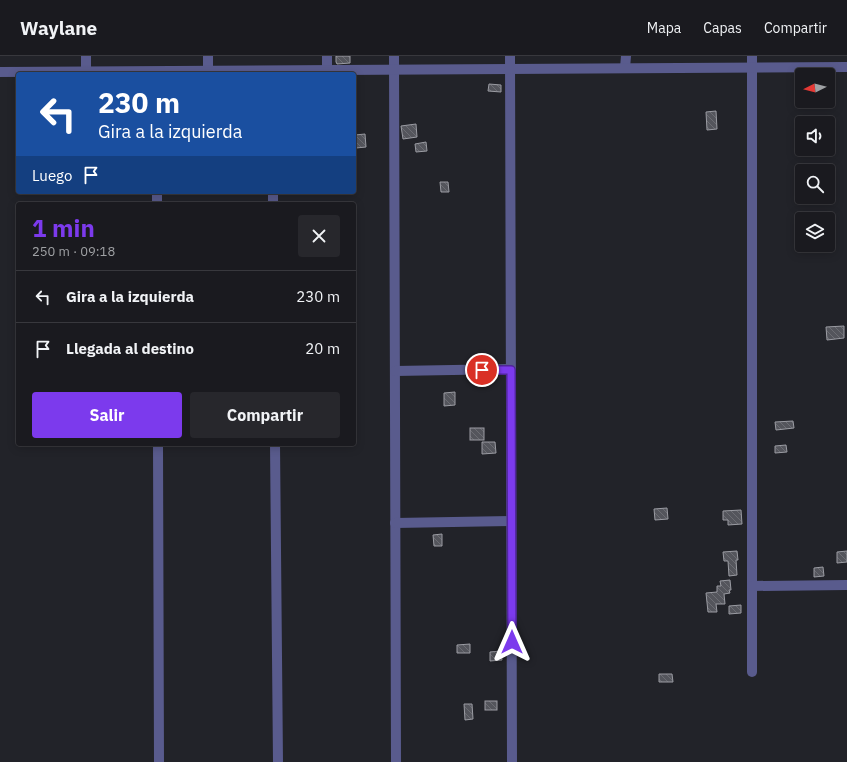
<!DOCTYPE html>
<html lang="es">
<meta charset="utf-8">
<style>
:root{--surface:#1a1a1f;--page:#27272c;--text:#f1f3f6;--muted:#9fa1a4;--line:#38383d;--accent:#7c3aed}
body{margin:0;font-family:"IBM Plex Sans",sans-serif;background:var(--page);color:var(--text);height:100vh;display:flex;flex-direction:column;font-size:15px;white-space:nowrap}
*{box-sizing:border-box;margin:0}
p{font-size:13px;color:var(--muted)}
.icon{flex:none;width:22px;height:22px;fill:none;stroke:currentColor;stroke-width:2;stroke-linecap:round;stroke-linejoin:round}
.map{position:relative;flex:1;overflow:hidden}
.side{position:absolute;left:16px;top:146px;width:340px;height:244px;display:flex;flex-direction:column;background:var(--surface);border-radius:4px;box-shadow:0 2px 10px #0003,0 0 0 1px var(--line)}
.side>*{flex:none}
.banner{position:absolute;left:16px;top:16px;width:340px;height:122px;border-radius:4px;box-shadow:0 2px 10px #0003,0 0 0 1px var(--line);background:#1a4fa0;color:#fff;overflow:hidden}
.needle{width:26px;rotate:264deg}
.controls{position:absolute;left:795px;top:12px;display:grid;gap:8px}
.controls a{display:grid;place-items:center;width:40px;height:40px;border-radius:4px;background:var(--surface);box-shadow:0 2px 10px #0003,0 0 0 1px var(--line);font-size:20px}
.pin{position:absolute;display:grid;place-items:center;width:34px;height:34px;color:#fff;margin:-17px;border:2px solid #fff;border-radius:50%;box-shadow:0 1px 4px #0007}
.me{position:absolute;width:44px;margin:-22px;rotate:0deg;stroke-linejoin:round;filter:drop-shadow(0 0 3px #0008)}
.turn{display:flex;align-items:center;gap:14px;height:84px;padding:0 16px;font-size:18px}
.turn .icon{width:52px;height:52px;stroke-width:2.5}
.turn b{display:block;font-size:28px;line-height:34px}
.then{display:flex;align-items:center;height:38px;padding:0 16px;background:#0003;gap:8px;font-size:15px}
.round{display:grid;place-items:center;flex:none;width:42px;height:42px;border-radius:4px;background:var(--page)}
.headline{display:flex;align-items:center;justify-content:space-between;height:68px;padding:0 16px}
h1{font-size:24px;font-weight:700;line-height:30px;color:var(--accent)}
.primary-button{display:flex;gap:8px;margin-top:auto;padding:8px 16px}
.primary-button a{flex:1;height:46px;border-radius:4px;background:var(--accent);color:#fff;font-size:16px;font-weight:700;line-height:46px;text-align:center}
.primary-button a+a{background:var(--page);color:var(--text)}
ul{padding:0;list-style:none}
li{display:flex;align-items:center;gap:12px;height:52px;padding:0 16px;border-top:1px solid var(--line)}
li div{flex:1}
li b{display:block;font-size:15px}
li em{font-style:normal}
header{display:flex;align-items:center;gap:24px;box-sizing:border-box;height:56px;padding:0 20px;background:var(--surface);border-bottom:1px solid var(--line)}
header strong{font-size:19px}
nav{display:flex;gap:22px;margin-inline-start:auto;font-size:14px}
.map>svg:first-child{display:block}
.building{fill:url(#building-back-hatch);stroke:#9b9ca3}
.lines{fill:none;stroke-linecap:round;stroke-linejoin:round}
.minor{stroke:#595b8d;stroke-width:10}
.route-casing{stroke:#51269a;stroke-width:10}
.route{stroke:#7c3aed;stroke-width:7}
</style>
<header>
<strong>Waylane</strong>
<nav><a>Mapa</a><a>Capas</a><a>Compartir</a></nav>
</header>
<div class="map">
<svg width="847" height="706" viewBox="0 0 847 706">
<defs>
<pattern id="building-back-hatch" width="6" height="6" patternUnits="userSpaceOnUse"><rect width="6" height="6" fill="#54555c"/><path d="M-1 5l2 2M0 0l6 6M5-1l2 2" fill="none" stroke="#6c6d73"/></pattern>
</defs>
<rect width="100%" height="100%" fill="#222329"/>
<g class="building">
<path d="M 336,0 L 350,0 L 350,7 L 337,8 L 336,6 Z"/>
<path d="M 489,28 L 501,29 L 501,36 L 488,35 Z"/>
<path d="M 716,55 L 717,73 L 707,74 L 706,56 Z"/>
<path d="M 416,68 L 417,81 L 403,83 L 401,70 Z"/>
<path d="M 365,78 L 366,91 L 356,92 L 355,79 Z"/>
<path d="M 426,86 L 427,95 L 416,96 L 415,88 Z"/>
<path d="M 440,126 L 448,126 L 449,136 L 441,136 Z"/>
<path d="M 844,270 L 844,282 L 827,284 L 826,271 Z"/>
<path d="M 455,336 L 455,349 L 444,350 L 444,337 Z"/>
<path d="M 793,365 L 794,372 L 776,374 L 775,366 Z"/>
<rect x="470" y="372" width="14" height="12"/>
<path d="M 482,386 L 495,386 L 496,397 L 482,398 Z"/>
<path d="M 786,389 L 787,396 L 775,397 L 775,390 Z"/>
<path d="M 667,452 L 668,463 L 655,464 L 654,453 Z"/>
<path d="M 741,454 L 742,468 L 728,469 L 728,464 L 723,464 L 723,455 Z"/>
<path d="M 442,478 L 442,490 L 434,490 L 433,479 Z"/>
<path d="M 737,495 L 738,504 L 736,504 L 737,519 L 729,520 L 728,505 L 724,505 L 723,496 Z"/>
<path d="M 847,495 L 847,506 L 837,507 L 837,496 Z"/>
<path d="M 823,511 L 824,520 L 814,521 L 814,512 Z"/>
<path d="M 730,524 L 731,534 L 729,534 L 730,537 L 724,538 L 725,548 L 716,548 L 717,556 L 708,556 L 706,537 L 717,536 L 717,530 L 721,530 L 720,525 Z"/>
<path d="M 741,549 L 741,557 L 729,558 L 729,550 Z"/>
<path d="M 470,588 L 470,597 L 457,597 L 457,589 Z"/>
<path d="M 501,595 L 502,604 L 490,605 L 490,596 Z"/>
<path d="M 659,618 L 672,618 L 673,626 L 659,626 Z"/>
<rect x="485" y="645" width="12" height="9"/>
<path d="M 464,648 L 472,648 L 473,663 L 465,664 Z"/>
</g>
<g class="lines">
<g class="minor">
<path d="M 208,0 L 208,14"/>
<path d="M 394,0 L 396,706"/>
<path d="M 510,0 L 512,706"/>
<path d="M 752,0 L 752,616"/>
<path d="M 625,12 L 626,0"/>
<path d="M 327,14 L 327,0"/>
<path d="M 86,15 L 86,0"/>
<path d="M 0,16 L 847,11"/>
<path d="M 157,136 L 157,148"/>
<path d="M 273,136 L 273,148"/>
<path d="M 395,315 L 511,313"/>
<path d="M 158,388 L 159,706"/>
<path d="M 275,388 L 278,706"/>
<path d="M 395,467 L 511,465"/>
<path d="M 752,530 L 847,529"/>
</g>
</g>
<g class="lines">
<defs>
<path id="route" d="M 482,314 L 511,314 L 512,586"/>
</defs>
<use href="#route" class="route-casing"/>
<use href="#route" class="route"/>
</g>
</svg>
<div class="controls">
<a><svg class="needle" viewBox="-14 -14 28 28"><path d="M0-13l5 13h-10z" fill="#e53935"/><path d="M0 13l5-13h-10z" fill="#9fa1a4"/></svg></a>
<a><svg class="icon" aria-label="sound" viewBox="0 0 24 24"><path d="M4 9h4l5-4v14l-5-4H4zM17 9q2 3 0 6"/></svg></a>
<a><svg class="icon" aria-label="search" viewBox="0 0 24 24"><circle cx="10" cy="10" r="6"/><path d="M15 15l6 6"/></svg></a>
<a><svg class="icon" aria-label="layers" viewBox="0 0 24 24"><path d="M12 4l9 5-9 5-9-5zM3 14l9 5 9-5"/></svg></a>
</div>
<div class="pin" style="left:482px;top:314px;background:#d93025"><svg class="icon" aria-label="arrive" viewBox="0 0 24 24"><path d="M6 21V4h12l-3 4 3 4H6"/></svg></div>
<svg class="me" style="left:512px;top:586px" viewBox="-20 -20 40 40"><path d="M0-17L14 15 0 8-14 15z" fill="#7c3aed" stroke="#fff" stroke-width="4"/></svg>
<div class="banner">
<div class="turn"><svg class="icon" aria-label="left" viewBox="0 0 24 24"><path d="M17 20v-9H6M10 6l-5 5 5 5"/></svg><div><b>230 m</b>Gira a la izquierda</div></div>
<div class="then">Luego<svg class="icon" aria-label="arrive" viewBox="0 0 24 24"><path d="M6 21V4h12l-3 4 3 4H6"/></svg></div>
</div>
<section class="side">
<div class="headline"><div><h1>1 min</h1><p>250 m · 09:18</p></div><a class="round"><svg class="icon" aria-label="close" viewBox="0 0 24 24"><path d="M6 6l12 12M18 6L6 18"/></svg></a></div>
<ul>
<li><svg class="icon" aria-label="left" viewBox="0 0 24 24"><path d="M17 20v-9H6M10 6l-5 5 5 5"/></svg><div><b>Gira a la izquierda</b></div><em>230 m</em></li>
<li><svg class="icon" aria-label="arrive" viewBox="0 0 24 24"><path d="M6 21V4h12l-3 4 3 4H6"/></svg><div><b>Llegada al destino</b></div><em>20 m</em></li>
</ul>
<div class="primary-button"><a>Salir</a><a>Compartir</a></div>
</section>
</div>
